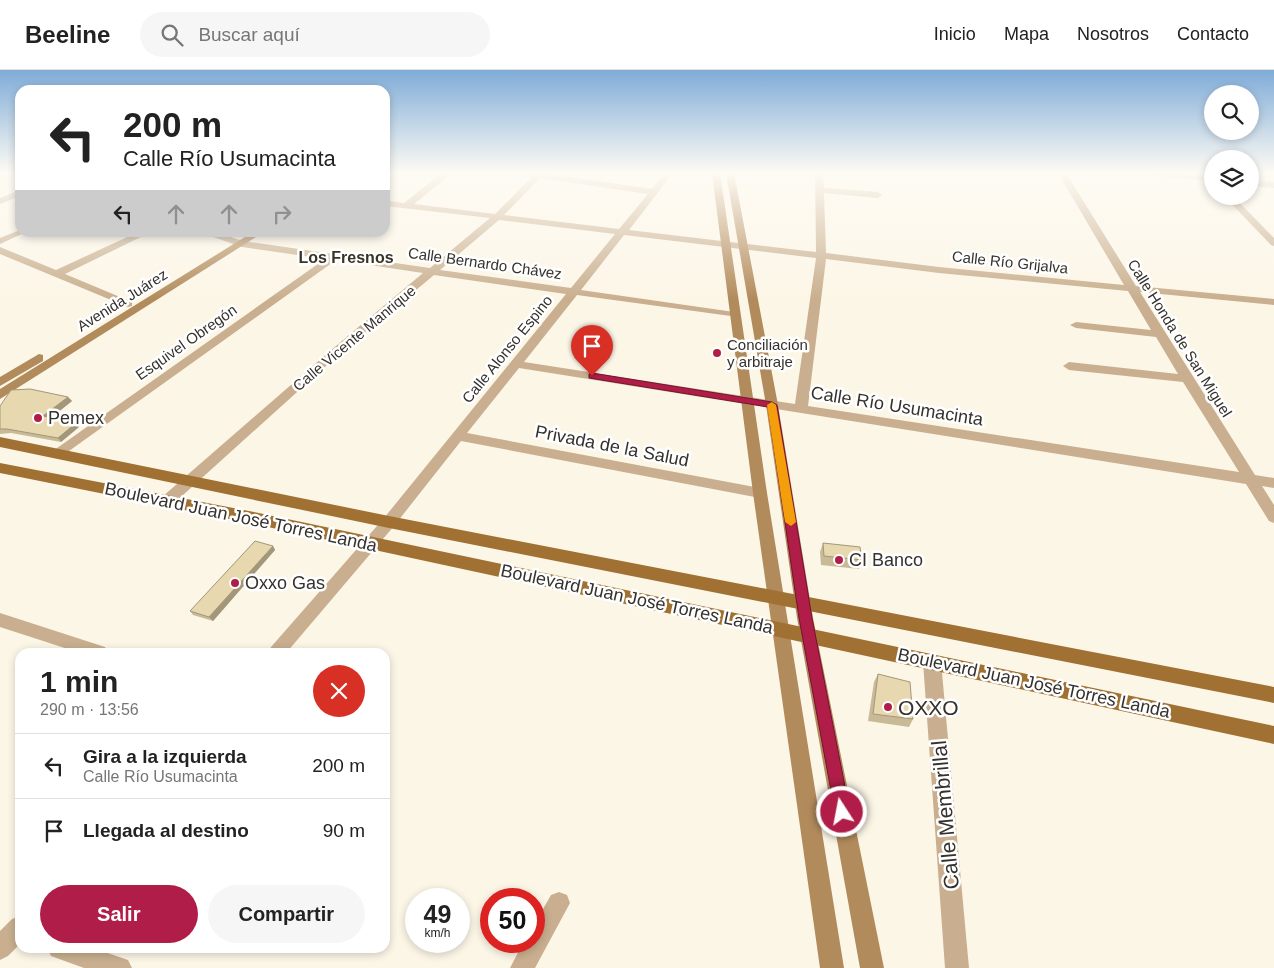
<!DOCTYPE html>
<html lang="es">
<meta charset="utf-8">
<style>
:root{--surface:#fff;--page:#f6f6f6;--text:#222;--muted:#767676;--line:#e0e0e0;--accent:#b01d48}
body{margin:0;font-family:Arial,sans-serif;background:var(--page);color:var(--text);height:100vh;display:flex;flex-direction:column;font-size:19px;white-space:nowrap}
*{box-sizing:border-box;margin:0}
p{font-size:16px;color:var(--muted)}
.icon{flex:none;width:28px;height:28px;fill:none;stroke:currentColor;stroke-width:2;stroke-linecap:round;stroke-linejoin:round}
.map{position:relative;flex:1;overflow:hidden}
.side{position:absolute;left:15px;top:578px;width:375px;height:305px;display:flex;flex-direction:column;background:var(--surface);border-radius:15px;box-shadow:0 2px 8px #0003}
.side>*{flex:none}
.guide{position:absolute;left:15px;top:15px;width:375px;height:152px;border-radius:15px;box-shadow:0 2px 8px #0003;background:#fff;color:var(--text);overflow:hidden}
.fabs{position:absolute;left:1204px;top:15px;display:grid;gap:10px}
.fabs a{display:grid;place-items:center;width:55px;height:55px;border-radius:50%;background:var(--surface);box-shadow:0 2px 8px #0003;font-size:25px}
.speed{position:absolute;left:405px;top:818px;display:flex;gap:10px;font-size:25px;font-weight:700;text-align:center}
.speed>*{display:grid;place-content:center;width:65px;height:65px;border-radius:50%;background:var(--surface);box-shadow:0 2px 8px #0003;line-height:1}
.speed small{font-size:12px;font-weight:400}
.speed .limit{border:8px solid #d22;background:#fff;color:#111}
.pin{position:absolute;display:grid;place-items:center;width:42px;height:42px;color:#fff;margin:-51px -21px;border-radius:50% 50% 50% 0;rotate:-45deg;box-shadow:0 0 5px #0007}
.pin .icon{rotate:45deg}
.me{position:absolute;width:55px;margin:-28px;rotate:349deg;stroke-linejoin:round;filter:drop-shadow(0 0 4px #0008)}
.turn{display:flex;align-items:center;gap:18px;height:105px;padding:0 25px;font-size:22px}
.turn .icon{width:65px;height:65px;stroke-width:2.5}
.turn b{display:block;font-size:35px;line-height:42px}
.lanes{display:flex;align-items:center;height:48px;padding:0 25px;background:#0003;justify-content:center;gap:25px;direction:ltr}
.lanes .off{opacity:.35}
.round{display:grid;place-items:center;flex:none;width:52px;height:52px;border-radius:26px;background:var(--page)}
.overview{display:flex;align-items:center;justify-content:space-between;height:85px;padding:0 25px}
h1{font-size:30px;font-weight:600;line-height:38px}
.button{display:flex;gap:10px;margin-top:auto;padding:10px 25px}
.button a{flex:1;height:58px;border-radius:30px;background:var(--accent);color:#fff;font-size:20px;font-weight:600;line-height:58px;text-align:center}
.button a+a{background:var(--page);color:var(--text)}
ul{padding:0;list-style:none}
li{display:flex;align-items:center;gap:15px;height:65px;padding:0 25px;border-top:1px solid var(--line)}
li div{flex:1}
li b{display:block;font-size:19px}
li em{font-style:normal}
header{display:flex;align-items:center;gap:30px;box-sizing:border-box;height:70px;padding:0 25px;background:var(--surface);border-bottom:1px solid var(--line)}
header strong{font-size:24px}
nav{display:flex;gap:28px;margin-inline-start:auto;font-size:18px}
.search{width:350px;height:45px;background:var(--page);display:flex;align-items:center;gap:12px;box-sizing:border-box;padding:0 18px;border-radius:28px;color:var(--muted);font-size:19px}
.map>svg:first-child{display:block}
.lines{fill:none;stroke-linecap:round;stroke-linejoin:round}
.minor{fill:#c9af8f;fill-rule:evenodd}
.tertiary{fill:#c9af8f;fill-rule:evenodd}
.secondary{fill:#b28b5c;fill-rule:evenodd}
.primary{fill:#a07132;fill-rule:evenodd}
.wall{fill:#c8ba96}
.shaded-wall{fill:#a2977a}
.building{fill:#e8d8af;stroke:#a2977a}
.route{fill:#b01d48;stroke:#72132f}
.slow{fill:#f59e0b}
.poi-dot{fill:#b01d48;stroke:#fff;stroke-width:2}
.labels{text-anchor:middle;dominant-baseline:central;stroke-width:5;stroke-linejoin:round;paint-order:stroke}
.far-street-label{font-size:15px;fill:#35322d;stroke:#fff}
.far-poi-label{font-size:15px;fill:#35322d;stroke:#fff;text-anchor:start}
.far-quarter-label{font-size:16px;font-weight:bold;fill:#373327;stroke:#fff}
.street-label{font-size:18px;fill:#35322d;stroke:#fff}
.poi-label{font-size:18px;fill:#35322d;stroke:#fff;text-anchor:start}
.near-poi-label{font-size:21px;fill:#35322d;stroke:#fff;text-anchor:start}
.near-street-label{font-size:21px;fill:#35322d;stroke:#fff}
</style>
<header>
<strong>Beeline</strong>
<div class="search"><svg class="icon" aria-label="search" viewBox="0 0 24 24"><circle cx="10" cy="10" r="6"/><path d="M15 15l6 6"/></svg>Buscar aquí</div>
<nav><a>Inicio</a><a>Mapa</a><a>Nosotros</a><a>Contacto</a></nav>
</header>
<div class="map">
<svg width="1274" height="898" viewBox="0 0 1274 898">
<rect width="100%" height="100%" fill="#fcf6e7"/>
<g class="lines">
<g class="minor">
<path d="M 0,103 L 7,103 L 0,106 Z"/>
<path d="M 442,103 L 452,103 L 414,134 L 495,144 L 532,107 L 520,103 L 544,103 L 652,119 L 664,103 L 673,103 L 629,160 L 816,182 L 815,103 L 823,103 L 824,118 L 878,122 L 882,125 L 878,128 L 824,123 L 826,183 L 939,197 L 1124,215 L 1058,103 L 1066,103 L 1136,216 L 1274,229 L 1274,235 L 1140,222 L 1255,405 L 1274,408 L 1274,418 L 1262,416 L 1274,435 L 1274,453 L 1269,451 L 1246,414 L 519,298 L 467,363 L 760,418 L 765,419 L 767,423 L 765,427 L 760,428 L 461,371 L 394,456 L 287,582 L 268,582 L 271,577 L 384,448 L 566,224 L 434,205 L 338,285 L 172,435 L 162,435 L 160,431 L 162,427 L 330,281 L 423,203 L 336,190 L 62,386 L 52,386 L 50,383 L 325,189 L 242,177 L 199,162 L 215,162 L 243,171 L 430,198 L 490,148 L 385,136 L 385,130 L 404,133 ZM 540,108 L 648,124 L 619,159 L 504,145 ZM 499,150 L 615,164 L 571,218 L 440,200 ZM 624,165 L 816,188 L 795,334 L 524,292 L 577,225 L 738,247 L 738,243 L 734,242 L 581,220 ZM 826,189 L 939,203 L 1128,221 L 1151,260 L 1076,252 L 1070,255 L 1076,258 L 1156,267 L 1178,304 L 1069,292 L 1063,296 L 1069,300 L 1183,312 L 1239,402 L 808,336 Z"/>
<path d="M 1203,103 L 1212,103 L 1212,111 L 1209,111 Z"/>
<path d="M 20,120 L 20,126 L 0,134 L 0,128 Z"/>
<path d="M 1224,126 L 1233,126 L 1274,168 L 1274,176 L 1271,175 Z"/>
<path d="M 20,160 L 20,162 L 26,162 L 0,174 L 0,168 Z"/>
<path d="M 138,162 L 151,162 L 65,204 L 132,232 L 132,236 L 128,237 L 0,184 L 0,177 L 56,200 Z"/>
<path d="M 0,543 L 105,577 L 108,582 L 77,582 L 0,557 Z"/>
<path d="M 932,584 L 938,586 L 941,592 L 969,898 L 945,898 L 923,592 L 926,586 Z"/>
<path d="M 559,822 L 567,825 L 570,833 L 535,898 L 510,898 L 524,871 L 534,871 L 534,855 L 551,825 Z"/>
<path d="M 20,846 L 20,874 L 8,886 L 0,890 L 0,861 L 12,849 Z"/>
<path d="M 47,878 L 93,878 L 128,890 L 132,898 L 84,898 L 51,886 Z"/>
</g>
<g class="tertiary">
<path d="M 1139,103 L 1212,106 L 1212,111 L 1143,105 Z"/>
<path d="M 1250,110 L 1274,112 L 1274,118 L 1250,116 Z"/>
</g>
<g class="secondary">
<path d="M 712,103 L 720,103 L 767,423 L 844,898 L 820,898 L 753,423 Z"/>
<path d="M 726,103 L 734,103 L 778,335 L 813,548 L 884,898 L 860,898 L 797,548 L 766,335 Z"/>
<path d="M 253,162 L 264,162 L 0,329 L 0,319 Z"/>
<path d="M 39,284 L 43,285 L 43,291 L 0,316 L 0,307 Z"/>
</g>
<g class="primary">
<path d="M 0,367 L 389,446 L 1274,617 L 1274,633 L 389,458 L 0,377 Z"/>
<path d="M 0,393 L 254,442 L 1274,656 L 1274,674 L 254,454 L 0,403 Z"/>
</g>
</g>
<g class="wall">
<path d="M 68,327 L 72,331 L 51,348 L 76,353 L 79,357 L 61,372 L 11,363 L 0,364 L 0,336 Z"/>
<path d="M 823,473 L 862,490 L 859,499 L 821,495 L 820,482 Z"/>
<path d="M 273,476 L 275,480 L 213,551 L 193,545 L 190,541 Z"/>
<path d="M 878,604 L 913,649 L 909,657 L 868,651 L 874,612 Z"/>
</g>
<g class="shaded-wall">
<path d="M 68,327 L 72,331 L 47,351 L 43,346 Z"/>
<path d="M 76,353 L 79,357 L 61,372 L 58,368 Z"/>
<path d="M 273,476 L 275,480 L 213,551 L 209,547 Z"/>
</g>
<g class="building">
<path d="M 30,319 L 68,327 L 43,346 L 76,353 L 58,368 L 7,359 L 0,359 L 0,336 L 11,320 Z"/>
<path d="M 255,471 L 273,476 L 209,547 L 190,541 Z"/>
<path d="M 823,473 L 860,477 L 862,490 L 824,486 Z"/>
<path d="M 878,604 L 910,612 L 913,649 L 873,644 Z"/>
</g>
<linearGradient id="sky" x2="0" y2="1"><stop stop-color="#7facd8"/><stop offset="0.45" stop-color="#fefbf4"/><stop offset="1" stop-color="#fefbf4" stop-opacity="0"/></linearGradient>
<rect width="1274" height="229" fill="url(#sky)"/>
<path class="route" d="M 592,303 L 772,332 L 777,335 L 812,548 L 850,742 L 848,747 L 842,750 L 837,747 L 835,742 L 799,548 L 768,337 L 589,308 L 589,304 Z"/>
<path class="slow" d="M 772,332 L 776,335 L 796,452 L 791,456 L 785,452 L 767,335 Z"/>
<g class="poi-dot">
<circle cx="717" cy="283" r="5"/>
<circle cx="38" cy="348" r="5"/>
<circle cx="839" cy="490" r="5"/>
<circle cx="235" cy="513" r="5"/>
<circle cx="888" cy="637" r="5"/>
</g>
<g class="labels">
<g class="far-street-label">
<text transform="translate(1010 192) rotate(6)">Calle Río Grijalva</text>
<text transform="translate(485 193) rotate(8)">Calle Bernardo Chávez</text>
<text transform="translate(122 230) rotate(-32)">Avenida Juárez</text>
<text transform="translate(354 268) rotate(-40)">Calle Vicente Manrique</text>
<text transform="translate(1180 268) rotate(58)">Calle Honda de San Miguel</text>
<text transform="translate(186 272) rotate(-35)">Esquivel Obregón</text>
<text transform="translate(507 279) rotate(-51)">Calle Alonso Espino</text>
</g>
<g class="far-poi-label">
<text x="727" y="274">Conciliación<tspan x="727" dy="17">y arbitraje</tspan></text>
</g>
<g class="far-quarter-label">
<text x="346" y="187">Los Fresnos</text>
</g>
<g class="street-label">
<text transform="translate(897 336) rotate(9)">Calle Río Usumacinta</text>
<text transform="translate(612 376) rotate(11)">Privada de la Salud</text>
<text transform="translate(241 447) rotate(12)">Boulevard Juan José Torres Landa</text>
<text transform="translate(637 529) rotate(12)">Boulevard Juan José Torres Landa</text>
<text transform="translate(1034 613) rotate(12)">Boulevard Juan José Torres Landa</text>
</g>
<g class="poi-label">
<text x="48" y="348">Pemex</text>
<text x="849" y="490">CI Banco</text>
<text x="245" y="513">Oxxo Gas</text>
</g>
<g class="near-poi-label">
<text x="898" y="637">OXXO</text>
</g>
<g class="near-street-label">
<text transform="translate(945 745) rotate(-95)">Calle Membrillal</text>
</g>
</g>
</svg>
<div class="fabs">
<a><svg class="icon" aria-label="search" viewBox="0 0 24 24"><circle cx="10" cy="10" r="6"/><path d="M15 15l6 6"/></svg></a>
<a><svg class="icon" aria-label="layers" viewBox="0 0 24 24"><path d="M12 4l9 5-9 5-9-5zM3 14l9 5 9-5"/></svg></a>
</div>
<div class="speed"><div>49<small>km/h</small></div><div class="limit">50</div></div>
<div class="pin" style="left:592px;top:306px;background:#d93025"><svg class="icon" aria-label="arrive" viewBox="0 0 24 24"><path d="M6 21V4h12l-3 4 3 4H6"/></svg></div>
<svg class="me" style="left:842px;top:742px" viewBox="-20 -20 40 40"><circle r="17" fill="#b01d48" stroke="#fff" stroke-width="3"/><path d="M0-11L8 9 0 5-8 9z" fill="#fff"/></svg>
<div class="guide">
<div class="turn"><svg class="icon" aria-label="left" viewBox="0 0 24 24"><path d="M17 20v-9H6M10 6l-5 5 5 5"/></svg><div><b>200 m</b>Calle Río Usumacinta</div></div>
<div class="lanes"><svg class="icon" aria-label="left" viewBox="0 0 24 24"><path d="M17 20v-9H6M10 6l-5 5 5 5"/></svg><svg class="icon off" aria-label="ahead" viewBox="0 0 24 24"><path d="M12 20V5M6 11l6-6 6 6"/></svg><svg class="icon off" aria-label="ahead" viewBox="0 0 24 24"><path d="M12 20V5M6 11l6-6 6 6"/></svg><svg class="icon off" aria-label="right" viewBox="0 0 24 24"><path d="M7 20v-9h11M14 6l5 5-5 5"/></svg></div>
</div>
<section class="side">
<div class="overview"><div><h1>1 min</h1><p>290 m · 13:56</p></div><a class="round" style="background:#d93025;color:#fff"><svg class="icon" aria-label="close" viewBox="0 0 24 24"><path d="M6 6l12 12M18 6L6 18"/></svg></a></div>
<ul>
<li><svg class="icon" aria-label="left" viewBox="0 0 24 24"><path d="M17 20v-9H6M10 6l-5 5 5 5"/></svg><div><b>Gira a la izquierda</b><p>Calle Río Usumacinta</p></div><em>200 m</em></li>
<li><svg class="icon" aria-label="arrive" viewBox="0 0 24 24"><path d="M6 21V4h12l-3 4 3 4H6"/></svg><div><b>Llegada al destino</b></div><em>90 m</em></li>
</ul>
<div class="button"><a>Salir</a><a>Compartir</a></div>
</section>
</div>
